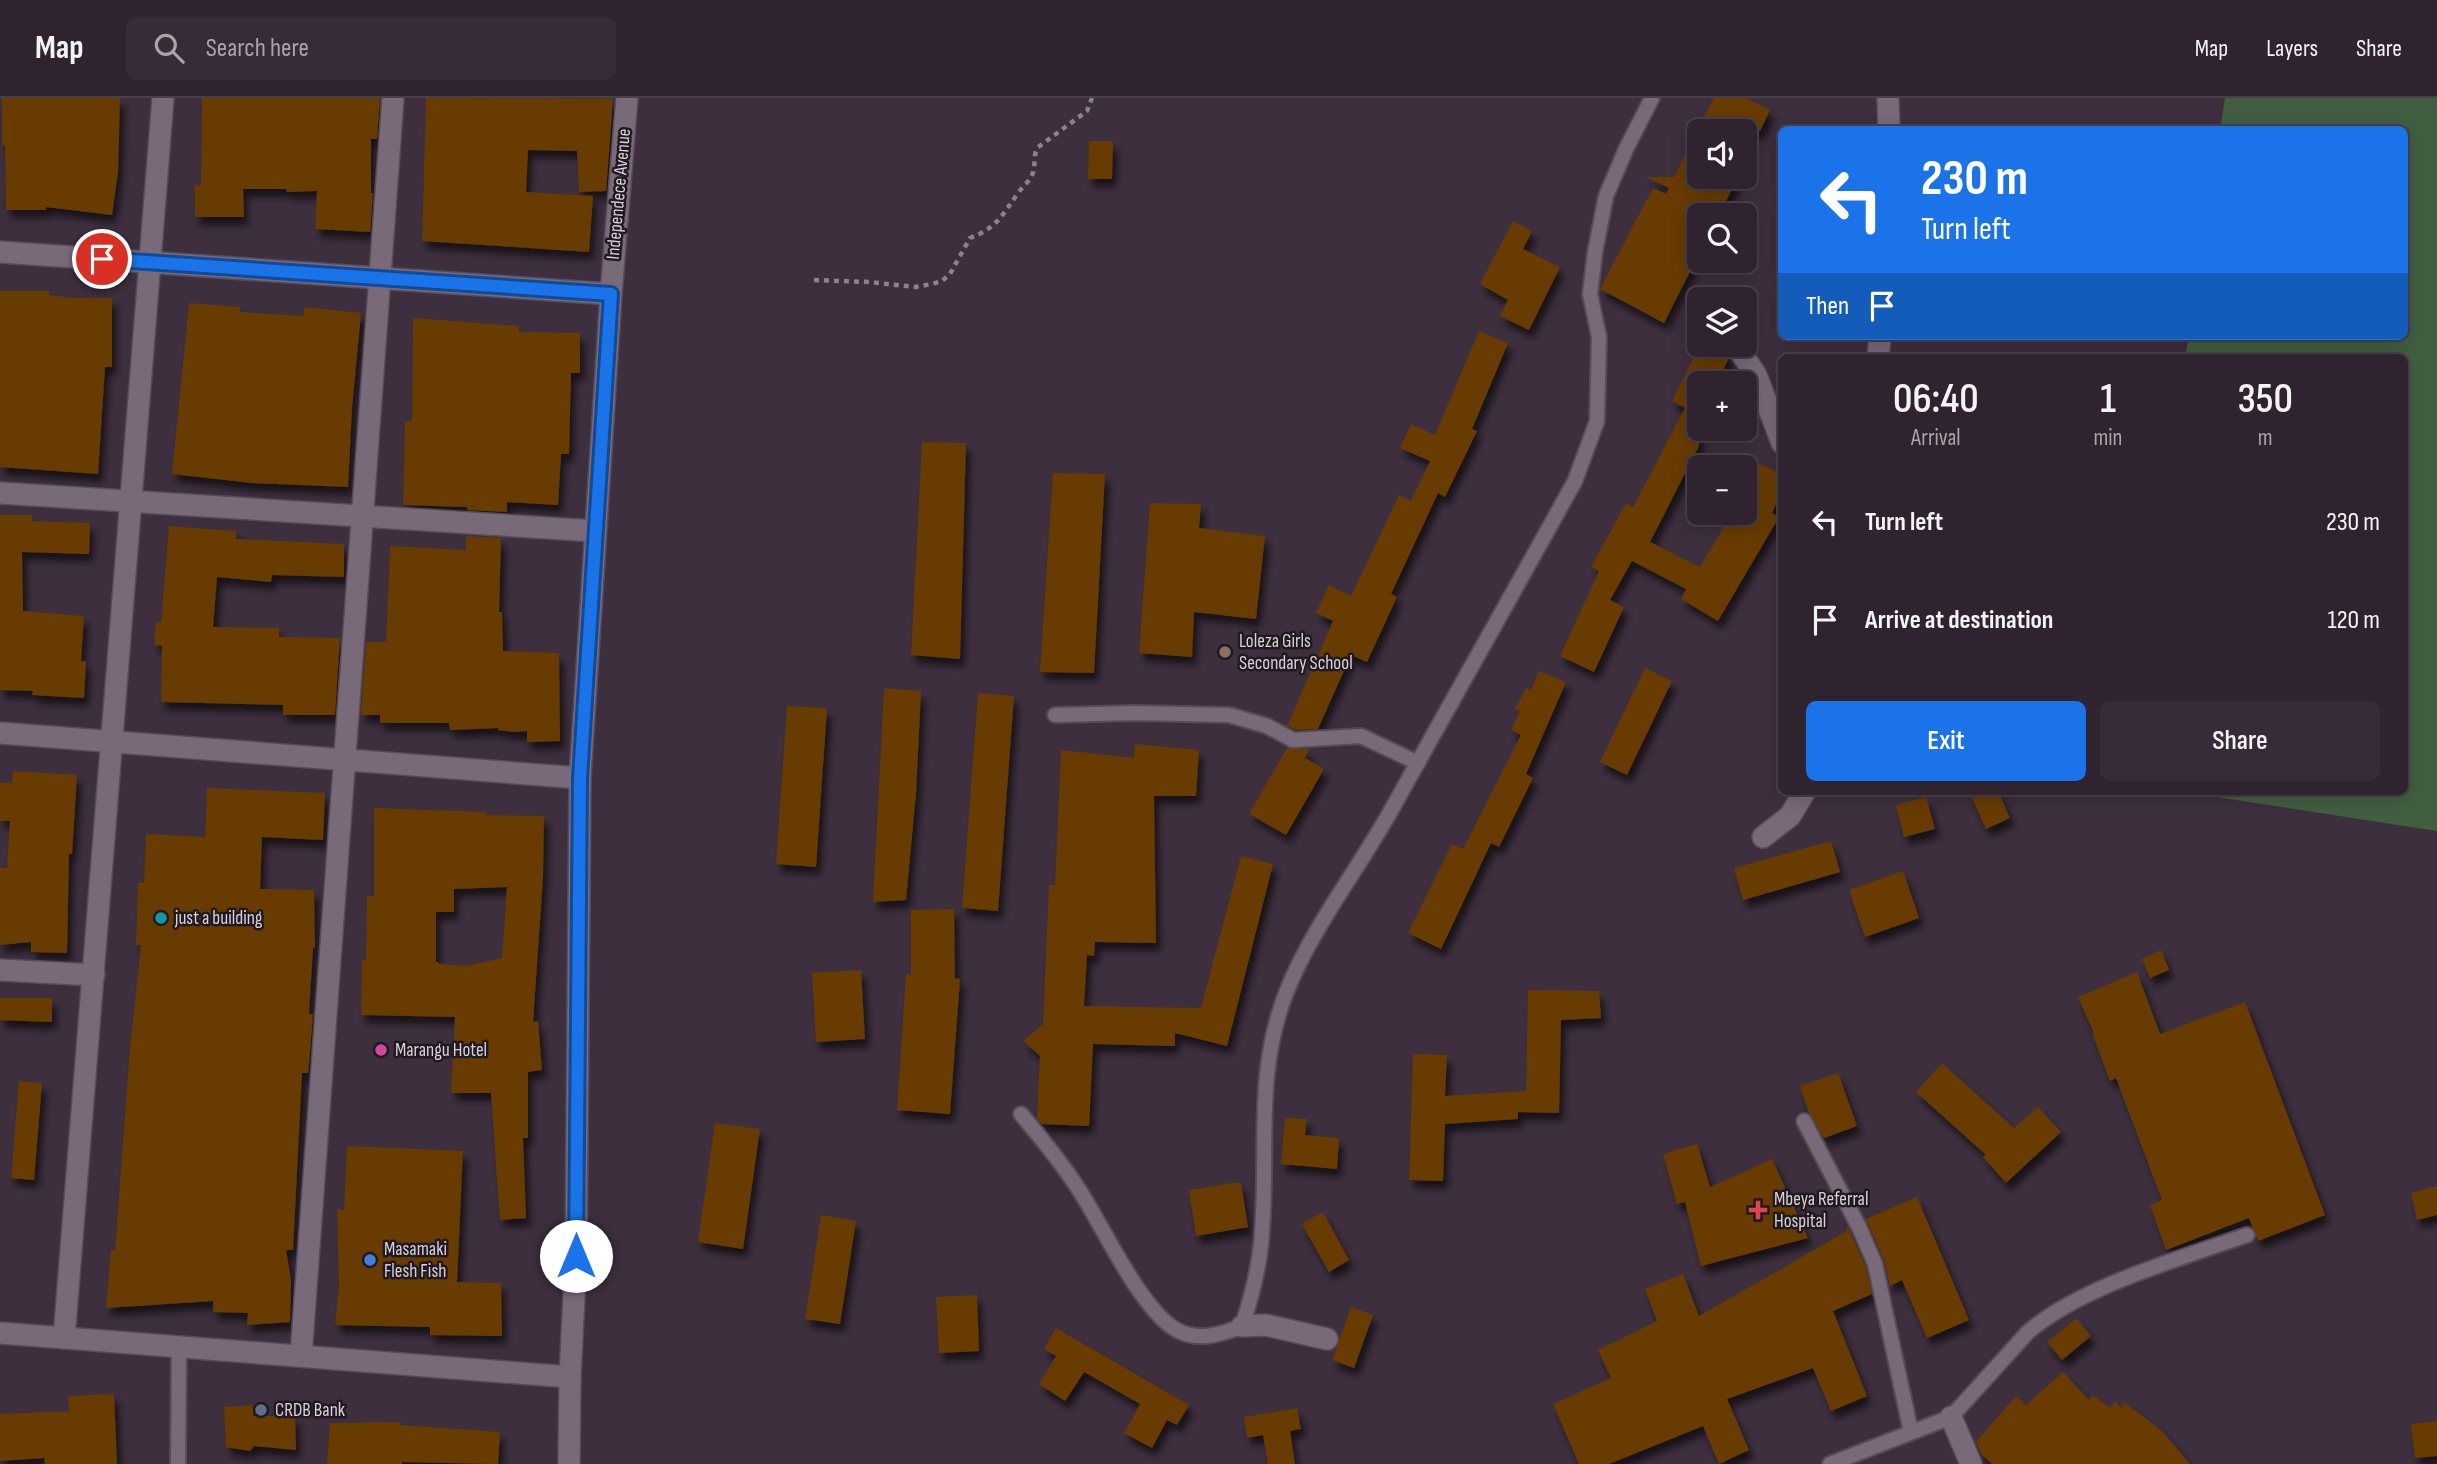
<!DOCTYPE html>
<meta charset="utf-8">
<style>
:root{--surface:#2e232e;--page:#362b36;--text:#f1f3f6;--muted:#a7a4aa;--line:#49404a;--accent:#1a73e8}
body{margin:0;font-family:"Sofia Sans Condensed",sans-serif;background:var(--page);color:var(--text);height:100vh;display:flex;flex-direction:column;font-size:26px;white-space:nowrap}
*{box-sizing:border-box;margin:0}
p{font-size:23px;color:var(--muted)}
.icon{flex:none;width:38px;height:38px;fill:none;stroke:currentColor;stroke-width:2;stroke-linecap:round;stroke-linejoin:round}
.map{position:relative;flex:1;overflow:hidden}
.side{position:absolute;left:1778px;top:256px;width:630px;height:441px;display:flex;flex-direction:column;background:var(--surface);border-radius:10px;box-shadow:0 4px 18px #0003,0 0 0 2px var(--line)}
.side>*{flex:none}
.banner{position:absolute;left:1778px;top:28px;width:630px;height:214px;border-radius:10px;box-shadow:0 4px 18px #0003,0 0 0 2px var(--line);background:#1a73e8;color:#fff;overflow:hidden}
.fabs{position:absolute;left:1687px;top:21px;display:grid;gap:14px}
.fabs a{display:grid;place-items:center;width:70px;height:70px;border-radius:10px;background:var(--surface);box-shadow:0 4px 18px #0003,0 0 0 2px var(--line);font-size:35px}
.pin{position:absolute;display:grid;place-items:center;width:60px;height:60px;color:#fff;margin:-30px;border:4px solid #fff;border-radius:50%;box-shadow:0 2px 7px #0007}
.me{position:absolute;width:77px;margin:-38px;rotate:0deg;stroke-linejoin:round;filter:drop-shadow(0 0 5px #0008)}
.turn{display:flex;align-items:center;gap:24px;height:147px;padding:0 28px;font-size:32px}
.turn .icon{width:91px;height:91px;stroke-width:2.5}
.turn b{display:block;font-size:49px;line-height:60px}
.then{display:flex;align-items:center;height:66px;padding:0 28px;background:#0003;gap:14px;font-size:26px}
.eta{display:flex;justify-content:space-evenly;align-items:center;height:119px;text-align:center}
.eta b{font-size:42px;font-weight:600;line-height:49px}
.primary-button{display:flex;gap:14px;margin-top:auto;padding:14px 28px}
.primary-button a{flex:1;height:80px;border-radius:10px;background:var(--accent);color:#fff;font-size:28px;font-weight:600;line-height:80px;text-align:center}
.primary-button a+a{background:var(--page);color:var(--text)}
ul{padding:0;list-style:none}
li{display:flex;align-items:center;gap:21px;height:98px;padding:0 28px}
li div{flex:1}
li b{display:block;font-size:26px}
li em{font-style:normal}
header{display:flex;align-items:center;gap:42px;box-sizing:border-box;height:98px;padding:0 35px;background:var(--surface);border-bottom:2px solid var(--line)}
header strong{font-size:33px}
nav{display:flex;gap:38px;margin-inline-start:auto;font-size:24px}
.search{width:490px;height:63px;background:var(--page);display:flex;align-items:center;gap:18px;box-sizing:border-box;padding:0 24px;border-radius:10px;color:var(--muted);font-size:26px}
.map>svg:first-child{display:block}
.green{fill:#425e41}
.building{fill:#673b02;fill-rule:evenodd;filter:url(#shadow)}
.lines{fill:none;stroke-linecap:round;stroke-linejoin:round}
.lane-casing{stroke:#574b57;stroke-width:18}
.street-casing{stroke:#574b57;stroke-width:24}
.path{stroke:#8d818d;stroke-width:4.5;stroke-dasharray:5 5;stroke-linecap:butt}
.lane{stroke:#796a7a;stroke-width:14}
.street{stroke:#796a7a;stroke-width:21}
.route-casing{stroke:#114b97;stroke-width:18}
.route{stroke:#1a73e8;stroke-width:12}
.education-dot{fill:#8d6e63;stroke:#201a20;stroke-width:2.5}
.culture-dot{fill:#0f9aa8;stroke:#201a20;stroke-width:2.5}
.hotel-dot{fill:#d1479c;stroke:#201a20;stroke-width:2.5}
.health-dot{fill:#e0444e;stroke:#201a20;stroke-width:2.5}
.shop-dot{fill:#3f7fe0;stroke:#201a20;stroke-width:2.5}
.service-dot{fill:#5c6f8a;stroke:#201a20;stroke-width:2.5}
.labels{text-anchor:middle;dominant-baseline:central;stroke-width:5;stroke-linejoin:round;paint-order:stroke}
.street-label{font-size:19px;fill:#d9d0d9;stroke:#201a20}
.poi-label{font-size:19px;fill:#d9d0d9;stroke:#201a20;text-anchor:start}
</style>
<header>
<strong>Map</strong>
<div class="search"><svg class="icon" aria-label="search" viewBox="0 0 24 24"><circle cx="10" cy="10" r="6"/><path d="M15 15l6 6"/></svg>Search here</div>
<nav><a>Map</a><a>Layers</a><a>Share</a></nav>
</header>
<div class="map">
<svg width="2437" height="1366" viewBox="0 0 2437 1366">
<defs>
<filter id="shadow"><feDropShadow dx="4.5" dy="8" stdDeviation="3.5" flood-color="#0009"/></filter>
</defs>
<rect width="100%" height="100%" fill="#3d2f3e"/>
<path class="green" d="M 2225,0 L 2437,0 L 2437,733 L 2178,693 L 2404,693 L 2404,259 L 2185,259 L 2189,238 L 2404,238 L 2404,32 L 2220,31 Z"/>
<g class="building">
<path d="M 2,0 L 120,0 L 118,74 L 112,117 L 46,109 L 46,112 L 6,112 L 5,47 L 2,47 Z"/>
<path d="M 202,0 L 380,0 L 377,41 L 371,41 L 371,95 L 373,95 L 370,134 L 315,131 L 317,93 L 287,94 L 286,91 L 243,91 L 244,119 L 195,119 L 195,87 L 201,87 Z"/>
<path d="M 426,0 L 613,1 L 606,93 L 579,94 L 577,53 L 528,52 L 526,94 L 593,98 L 589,154 L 422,143 Z"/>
<path d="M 1714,0 L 1746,0 L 1770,12 L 1760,33 L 1699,33 L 1699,79 L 1738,79 L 1720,115 L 1699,105 L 1699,156 L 1664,225 L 1600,191 L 1653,90 L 1666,96 L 1669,90 L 1645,79 L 1674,79 Z"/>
<path d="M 1089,43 L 1113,43 L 1112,81 L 1088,81 Z"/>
<path d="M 1513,123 L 1532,133 L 1523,151 L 1560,169 L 1529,232 L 1500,218 L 1508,202 L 1480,186 Z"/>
<path d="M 0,193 L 49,193 L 49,197 L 72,200 L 112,200 L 112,269 L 105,269 L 98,376 L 0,369 Z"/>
<path d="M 189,205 L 240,209 L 240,214 L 304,218 L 304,209 L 361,215 L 352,310 L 348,389 L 252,385 L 172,376 Z"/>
<path d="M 413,220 L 519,228 L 519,234 L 580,235 L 580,275 L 571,275 L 569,356 L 561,356 L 558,407 L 507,404 L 507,414 L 467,412 L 467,409 L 403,407 L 405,323 L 412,323 Z"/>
<path d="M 1479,233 L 1508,245 L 1472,331 L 1477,333 L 1445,399 L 1438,395 L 1391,496 L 1397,499 L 1367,564 L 1351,557 L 1318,631 L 1296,632 L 1290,629 L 1287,628 L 1333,523 L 1316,515 L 1329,487 L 1351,498 L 1399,397 L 1411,403 L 1430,363 L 1400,350 L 1411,326 L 1435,337 Z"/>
<path d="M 1700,247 L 1715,247 L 1724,251 L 1729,260 L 1724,270 L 1745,285 L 1699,285 L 1699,348 L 1650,444 L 1700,469 L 1732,415 L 1745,415 L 1745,359 L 1782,376 L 1782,393 L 1772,415 L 1779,419 L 1718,523 L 1681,501 L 1686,491 L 1632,463 L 1610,502 L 1624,509 L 1594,574 L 1560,558 L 1599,473 L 1591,469 L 1626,405 L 1633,409 L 1685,310 L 1672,303 Z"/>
<path d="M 922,344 L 966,345 L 960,561 L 911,557 Z"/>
<path d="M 1053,375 L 1105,376 L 1094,575 L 1040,574 Z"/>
<path d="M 1150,405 L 1201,406 L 1199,430 L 1265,438 L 1256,521 L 1194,514 L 1192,559 L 1139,555 Z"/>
<path d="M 0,417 L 32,417 L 32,423 L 90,425 L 89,456 L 22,454 L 23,513 L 84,518 L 81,563 L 86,563 L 84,600 L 32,597 L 33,593 L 0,592 Z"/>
<path d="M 169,428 L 236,433 L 236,441 L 344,446 L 344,479 L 272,477 L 271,484 L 217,479 L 213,529 L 279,530 L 279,539 L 340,540 L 335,617 L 283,617 L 283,607 L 161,604 L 162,548 L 154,547 L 156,524 L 161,524 Z"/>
<path d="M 466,438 L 501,440 L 499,514 L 502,514 L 503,553 L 559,555 L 560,643 L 527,644 L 527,633 L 514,634 L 498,632 L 498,630 L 450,632 L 449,625 L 380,625 L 380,617 L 361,617 L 366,544 L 386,544 L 390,448 L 466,452 Z"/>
<path d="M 1645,570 L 1672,583 L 1627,677 L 1600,664 Z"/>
<path d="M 1539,573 L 1566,584 L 1526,676 L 1533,680 L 1499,749 L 1491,745 L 1441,851 L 1408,835 L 1452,746 L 1463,751 L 1521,637 L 1511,632 L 1520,613 L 1515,611 L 1526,590 L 1531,592 Z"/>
<path d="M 884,590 L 921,593 L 916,695 L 906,802 L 873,804 Z"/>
<path d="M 978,595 L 1014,598 L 998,813 L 962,810 Z"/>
<path d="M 787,608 L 827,610 L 816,769 L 776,766 Z"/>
<path d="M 1135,646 L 1199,652 L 1196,698 L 1154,698 L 1156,845 L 1095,844 L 1094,858 L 1087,857 L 1084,908 L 1201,910 L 1241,758 L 1273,766 L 1227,948 L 1175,935 L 1175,948 L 1093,946 L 1089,1028 L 1042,1026 L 1037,1021 L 1040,958 L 1023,943 L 1043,926 L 1049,787 L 1055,787 L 1061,652 L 1134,660 Z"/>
<path d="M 1287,650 L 1309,651 L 1305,660 L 1324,671 L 1286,737 L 1249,716 Z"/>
<path d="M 13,673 L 77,677 L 72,756 L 69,756 L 67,855 L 31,854 L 31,844 L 0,847 L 0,770 L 7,770 L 10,723 L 0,723 L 0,685 L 12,685 Z"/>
<path d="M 207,690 L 325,695 L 323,742 L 262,739 L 260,791 L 314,792 L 315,850 L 313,850 L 309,916 L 313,916 L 309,966 L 308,975 L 302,975 L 293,1152 L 286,1152 L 291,1182 L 290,1224 L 247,1227 L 248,1215 L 213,1214 L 213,1203 L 106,1210 L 111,1152 L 115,1152 L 130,950 L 141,847 L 136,847 L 138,785 L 144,785 L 146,736 L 205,739 Z"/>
<path d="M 1969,693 L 1998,693 L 2010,720 L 1986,731 Z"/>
<path d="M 1926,699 L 1935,731 L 1904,739 L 1896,707 Z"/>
<path d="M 374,710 L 486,714 L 485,717 L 544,718 L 543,779 L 533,924 L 538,923 L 542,972 L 528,974 L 528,1040 L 523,1040 L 526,1120 L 500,1122 L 491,995 L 451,995 L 455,919 L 361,917 L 362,862 L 366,862 L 367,798 L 374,798 ZM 507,789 L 502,860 L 466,868 L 439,866 L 439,864 L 436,864 L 436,814 L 454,814 L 454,791 Z"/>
<path d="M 1831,743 L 1840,774 L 1743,802 L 1734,770 Z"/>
<path d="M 1903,773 L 1919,820 L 1865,839 L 1849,792 Z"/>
<path d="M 954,811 L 955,880 L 960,881 L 950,1016 L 897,1012 L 906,876 L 911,877 L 911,812 Z"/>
<path d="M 2161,852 L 2169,872 L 2150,880 L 2142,861 Z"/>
<path d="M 861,872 L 865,941 L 816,944 L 812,875 Z"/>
<path d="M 2137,874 L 2160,936 L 2245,904 L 2325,1117 L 2258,1143 L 2249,1120 L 2166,1152 L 2150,1107 L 2162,1102 L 2116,980 L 2110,983 L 2092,935 L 2094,935 L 2078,899 Z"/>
<path d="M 1528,892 L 1599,893 L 1601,920 L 1561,922 L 1559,1015 L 1518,1014 L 1518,1021 L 1445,1026 L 1443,1083 L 1409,1082 L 1413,956 L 1447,957 L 1445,998 L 1526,993 Z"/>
<path d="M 0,900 L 52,900 L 52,924 L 0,922 Z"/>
<path d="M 1942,965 L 2014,1030 L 2038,1009 L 2061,1034 L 2006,1085 L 1983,1059 L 1986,1057 L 1916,994 Z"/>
<path d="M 1838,975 L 1857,1028 L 1824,1040 L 1809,1015 L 1800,988 Z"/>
<path d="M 19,983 L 42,985 L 34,1082 L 11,1080 Z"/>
<path d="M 1285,1020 L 1307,1021 L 1305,1037 L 1339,1040 L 1337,1071 L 1281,1066 Z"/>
<path d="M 715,1025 L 760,1031 L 743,1151 L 698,1144 Z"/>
<path d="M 1697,1046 L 1710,1089 L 1772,1061 L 1808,1140 L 1701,1168 L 1685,1104 L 1677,1106 L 1663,1056 Z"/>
<path d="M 347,1048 L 463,1053 L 457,1184 L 501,1185 L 502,1238 L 430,1237 L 430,1229 L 335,1227 L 339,1187 L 337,1111 L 344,1112 Z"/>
<path d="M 1232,1085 L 1241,1085 L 1248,1129 L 1196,1138 L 1189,1092 Z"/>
<path d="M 2437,1088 L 2437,1117 L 2417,1122 L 2411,1095 Z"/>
<path d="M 1917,1099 L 1969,1222 L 1927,1240 L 1902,1182 L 1890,1188 L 1884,1162 L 1866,1121 Z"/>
<path d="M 1323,1114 L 1349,1162 L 1329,1174 L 1302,1126 Z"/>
<path d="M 821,1117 L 856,1123 L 840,1226 L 805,1221 Z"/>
<path d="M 1848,1129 L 1866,1169 L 1872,1196 L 1833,1213 L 1867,1298 L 1831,1313 L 1813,1270 L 1727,1301 L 1749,1352 L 1719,1366 L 1703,1328 L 1609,1366 L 1579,1366 L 1553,1306 L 1611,1280 L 1598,1252 L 1657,1223 L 1645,1191 L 1683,1176 L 1699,1218 L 1847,1133 L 1846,1130 Z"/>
<path d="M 977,1197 L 979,1253 L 939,1255 L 936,1199 Z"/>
<path d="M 1351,1209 L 1373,1217 L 1354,1270 L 1332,1262 Z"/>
<path d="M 2076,1220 L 2091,1238 L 2062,1262 L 2047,1244 Z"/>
<path d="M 1056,1230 L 1189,1307 L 1177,1327 L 1167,1322 L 1152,1350 L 1124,1335 L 1140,1306 L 1093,1279 L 1084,1274 L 1065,1303 L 1039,1286 L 1056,1258 L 1044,1251 Z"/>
<path d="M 2063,1274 L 2089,1302 L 2093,1297 L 2110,1310 L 2115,1304 L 2121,1310 L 2125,1305 L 2162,1333 L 2190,1366 L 1992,1366 L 1982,1357 L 1976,1344 L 2016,1298 L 2026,1307 Z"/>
<path d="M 114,1296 L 117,1366 L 45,1366 L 44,1360 L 0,1363 L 0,1316 L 69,1313 L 68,1298 Z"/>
<path d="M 253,1307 L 253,1318 L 295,1318 L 296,1352 L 254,1348 L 250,1353 L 226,1349 L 224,1309 Z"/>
<path d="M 1297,1310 L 1301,1331 L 1290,1333 L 1295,1366 L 1268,1366 L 1263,1337 L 1247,1340 L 1244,1319 Z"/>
<path d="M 2437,1323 L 2437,1358 L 2415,1360 L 2411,1326 Z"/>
<path d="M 401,1324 L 401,1327 L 500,1334 L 498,1366 L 402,1364 L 402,1366 L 327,1366 L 330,1325 Z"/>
</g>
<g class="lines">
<defs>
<g id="lane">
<path d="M 1055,617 L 1135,615 L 1229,617 L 1267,628 L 1293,642 L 1361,638 L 1418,665"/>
<path d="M 1021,1016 C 1044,1044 1067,1071 1086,1103 C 1106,1136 1142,1211 1175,1231 C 1196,1244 1221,1237 1242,1228 C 1251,1201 1258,1175 1261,1146 C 1270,1059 1253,980 1286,895 C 1312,830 1355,776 1389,716 C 1452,605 1513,494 1575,383 L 1597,323 L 1599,239 L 1590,196 L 1595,154 L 1606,98 L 1626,51 L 1652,0"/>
<path d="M 1804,1023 L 1859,1129 L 1875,1166 L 1911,1334"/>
<path d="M 178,1366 L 179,1249"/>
<path d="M 1830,1366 L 1951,1319 L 2028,1234 C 2082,1188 2179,1161 2247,1137"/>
</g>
<g id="street">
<path d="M 1888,0 L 1889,32"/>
<path d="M 0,154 L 611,196"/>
<path d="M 1736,247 L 1756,277 L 1782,345"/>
<path d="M 1878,259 L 1880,238"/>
<path d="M 0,395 L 595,433"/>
<path d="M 0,635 L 580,680"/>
<path d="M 1763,739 L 1790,718 L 1805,693"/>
<path d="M 0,872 L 94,877"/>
<path d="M 1242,1228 L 1266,1227 L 1327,1241"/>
<path d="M 0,1235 L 570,1279"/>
<path d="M 64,1240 L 163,0"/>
<path d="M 301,1258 L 393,0"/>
<path d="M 1951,1319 L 1971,1366"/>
<path d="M 569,1366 L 570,1279 L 576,1158 L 580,680 L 611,196 L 627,0"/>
</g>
</defs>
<use href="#lane" class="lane-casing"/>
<use href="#street" class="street-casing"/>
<path class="path" d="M 814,182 L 869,184 L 915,189 L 932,186 L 942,183 L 950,176 L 970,140 C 997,130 1003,116 1018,95 C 1022,89 1029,84 1032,77 C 1036,69 1033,59 1037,50 L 1087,13 L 1092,0"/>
<use href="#lane" class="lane"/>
<use href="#street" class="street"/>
</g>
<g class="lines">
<defs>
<path id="route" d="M 102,161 L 611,196 L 580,680 L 576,1158"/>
</defs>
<use href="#route" class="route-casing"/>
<use href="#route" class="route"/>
</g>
<circle class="education-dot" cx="1225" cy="554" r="7"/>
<circle class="culture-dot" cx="161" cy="820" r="7"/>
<circle class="hotel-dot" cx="381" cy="952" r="7"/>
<path class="health-dot" d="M1754.5 1101.5h7v7h7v7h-7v7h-7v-7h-7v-7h7z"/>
<circle class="shop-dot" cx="370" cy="1162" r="7"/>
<circle class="service-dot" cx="261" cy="1312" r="7"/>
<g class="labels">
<g class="street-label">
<text transform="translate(619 96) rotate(-85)">Independece Avenue</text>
</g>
<g class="poi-label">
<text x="1239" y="543">Loleza Girls<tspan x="1239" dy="22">Secondary School</tspan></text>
<text x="175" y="820">just a building</text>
<text x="395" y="952">Marangu Hotel</text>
<text x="1774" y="1101">Mbeya Referral<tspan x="1774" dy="22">Hospital</tspan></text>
<text x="384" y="1151">Masamaki<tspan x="384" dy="22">Flesh Fish</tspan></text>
<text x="275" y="1312">CRDB Bank</text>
</g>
</g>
</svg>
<div class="fabs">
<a><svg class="icon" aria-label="sound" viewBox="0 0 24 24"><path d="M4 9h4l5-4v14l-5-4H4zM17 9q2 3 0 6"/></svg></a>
<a><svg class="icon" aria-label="search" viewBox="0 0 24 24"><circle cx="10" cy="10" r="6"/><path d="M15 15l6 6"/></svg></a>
<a><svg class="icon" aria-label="layers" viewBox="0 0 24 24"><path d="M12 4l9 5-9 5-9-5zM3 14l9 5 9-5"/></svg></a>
<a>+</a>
<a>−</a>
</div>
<div class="pin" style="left:102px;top:161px;background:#d93025"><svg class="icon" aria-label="arrive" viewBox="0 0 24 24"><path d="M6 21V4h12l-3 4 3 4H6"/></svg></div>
<svg class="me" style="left:576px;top:1158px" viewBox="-20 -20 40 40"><circle r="19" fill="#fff"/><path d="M0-13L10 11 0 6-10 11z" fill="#1a73e8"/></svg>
<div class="banner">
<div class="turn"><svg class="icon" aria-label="left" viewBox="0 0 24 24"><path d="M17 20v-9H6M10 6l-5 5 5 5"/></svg><div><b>230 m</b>Turn left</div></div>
<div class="then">Then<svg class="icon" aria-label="arrive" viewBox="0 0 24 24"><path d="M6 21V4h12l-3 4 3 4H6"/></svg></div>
</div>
<section class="side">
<div class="eta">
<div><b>06:40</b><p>Arrival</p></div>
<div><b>1</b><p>min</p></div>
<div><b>350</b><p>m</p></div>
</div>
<ul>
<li><svg class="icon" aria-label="left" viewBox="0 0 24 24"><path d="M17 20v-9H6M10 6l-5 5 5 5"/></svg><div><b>Turn left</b></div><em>230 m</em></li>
<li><svg class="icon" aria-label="arrive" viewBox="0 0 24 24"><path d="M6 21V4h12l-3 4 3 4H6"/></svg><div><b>Arrive at destination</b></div><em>120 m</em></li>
</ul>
<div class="primary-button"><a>Exit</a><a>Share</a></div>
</section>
</div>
